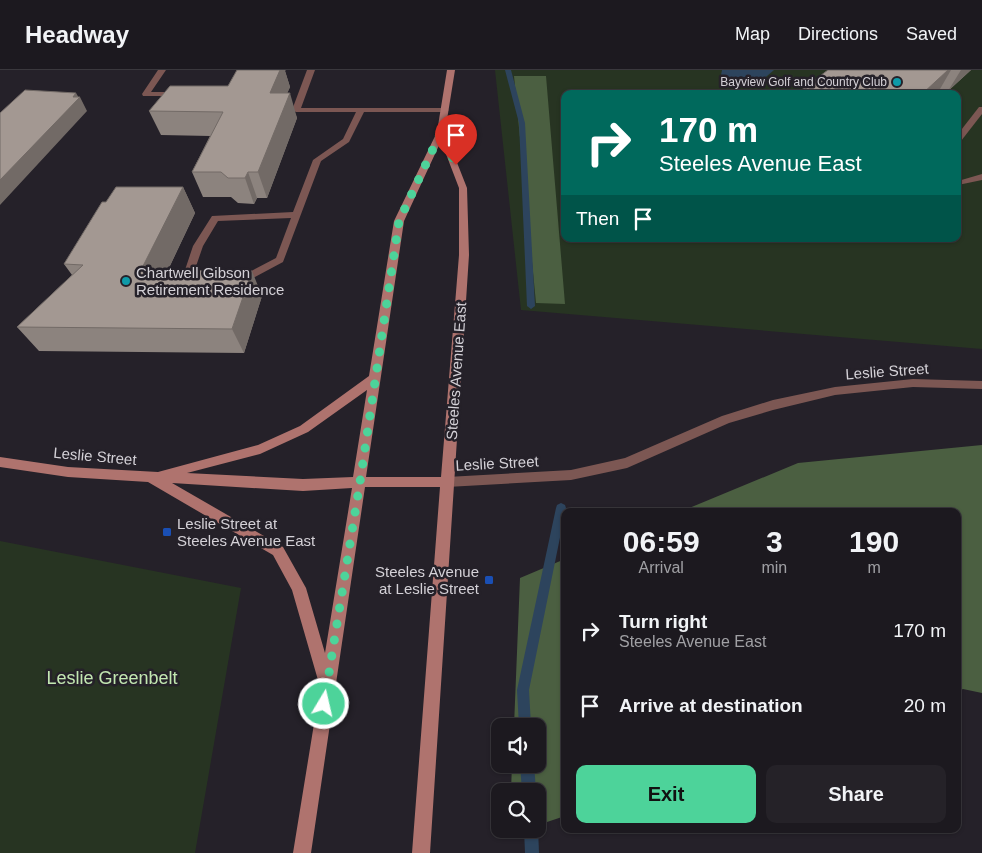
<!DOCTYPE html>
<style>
:root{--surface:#1c191f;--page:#252228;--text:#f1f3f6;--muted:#a0a0a4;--line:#3a383d;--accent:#4dd39a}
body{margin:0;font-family:Arial,sans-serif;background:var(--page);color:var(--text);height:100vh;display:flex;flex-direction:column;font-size:19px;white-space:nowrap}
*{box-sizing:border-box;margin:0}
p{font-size:16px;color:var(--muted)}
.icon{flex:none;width:28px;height:28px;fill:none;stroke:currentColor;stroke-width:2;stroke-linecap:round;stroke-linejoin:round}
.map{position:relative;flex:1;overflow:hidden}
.panel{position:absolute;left:561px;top:438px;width:400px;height:325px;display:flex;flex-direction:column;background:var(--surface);border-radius:10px;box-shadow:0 1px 4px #0004,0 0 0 1px var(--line)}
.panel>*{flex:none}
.top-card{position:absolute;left:561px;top:20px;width:400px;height:152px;border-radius:10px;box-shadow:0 1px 4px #0004,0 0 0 1px var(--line);background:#00695c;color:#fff;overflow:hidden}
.buttons{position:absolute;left:491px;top:648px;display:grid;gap:10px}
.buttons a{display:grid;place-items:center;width:55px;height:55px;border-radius:10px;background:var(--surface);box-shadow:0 1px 4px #0004,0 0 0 1px var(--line);font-size:25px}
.pin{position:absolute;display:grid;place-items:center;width:42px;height:42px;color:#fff;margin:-51px -21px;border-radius:50% 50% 50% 0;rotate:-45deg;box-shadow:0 0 5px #0007}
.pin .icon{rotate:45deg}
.me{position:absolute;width:55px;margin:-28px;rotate:9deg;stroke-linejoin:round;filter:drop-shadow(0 0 4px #0008)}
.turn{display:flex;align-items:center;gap:18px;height:105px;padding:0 15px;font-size:22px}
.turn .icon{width:65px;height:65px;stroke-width:2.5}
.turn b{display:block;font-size:35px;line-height:42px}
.then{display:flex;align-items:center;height:48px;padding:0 15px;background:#0003;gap:10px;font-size:19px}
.eta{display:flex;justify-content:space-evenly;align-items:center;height:85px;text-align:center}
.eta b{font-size:30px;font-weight:700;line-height:35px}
.button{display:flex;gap:10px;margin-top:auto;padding:10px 15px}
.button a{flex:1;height:58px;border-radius:10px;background:var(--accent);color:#111;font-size:20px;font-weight:700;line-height:58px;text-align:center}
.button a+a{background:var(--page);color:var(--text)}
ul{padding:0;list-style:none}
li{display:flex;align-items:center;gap:15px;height:75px;padding:0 15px}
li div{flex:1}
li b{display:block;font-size:19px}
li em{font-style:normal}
header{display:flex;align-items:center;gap:30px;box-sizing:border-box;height:70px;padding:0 25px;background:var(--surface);border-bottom:1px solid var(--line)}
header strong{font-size:24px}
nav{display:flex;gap:28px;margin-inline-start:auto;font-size:18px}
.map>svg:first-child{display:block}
.green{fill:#273422;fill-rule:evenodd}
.forest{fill:#4b5f41}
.water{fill:#2d445d}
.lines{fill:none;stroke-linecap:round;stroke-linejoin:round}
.stream{fill:#2d445d;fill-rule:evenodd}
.service{fill:#7c5753;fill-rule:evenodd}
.minor{fill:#7c5753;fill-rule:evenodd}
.secondary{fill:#af736e;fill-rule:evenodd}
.wall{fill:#8c837e}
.shaded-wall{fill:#726a66}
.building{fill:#a39892;stroke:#726a66}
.route{stroke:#4dd39a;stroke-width:9;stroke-dasharray:0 16.2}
.culture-dot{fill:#0f9aa8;stroke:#252129;stroke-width:2}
.transit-dot{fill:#1a4fb4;stroke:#252129;stroke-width:2}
.labels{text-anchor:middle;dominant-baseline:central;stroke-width:5;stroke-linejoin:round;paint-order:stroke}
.far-poi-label{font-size:12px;fill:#d4d1d7;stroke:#252129;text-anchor:end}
.poi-label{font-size:15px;fill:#d4d1d7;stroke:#252129;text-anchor:start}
.street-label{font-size:15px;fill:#d4d1d7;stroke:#252129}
.near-park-label{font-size:18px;fill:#c2e7b1;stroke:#252129}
</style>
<header>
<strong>Headway</strong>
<nav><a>Map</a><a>Directions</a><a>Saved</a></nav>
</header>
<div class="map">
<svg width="982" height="783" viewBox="0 0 982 783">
<rect width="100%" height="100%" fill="#252129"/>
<g class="green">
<path d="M 495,0 L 982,0 L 982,279 L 521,240 ZM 565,24 L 958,24 L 958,169 L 565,169 Z"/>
<path d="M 0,471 L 241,518 L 195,783 L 0,783 Z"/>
</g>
<g class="forest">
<path d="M 514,6 L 546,6 L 565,234 L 536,233 Z"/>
<path d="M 982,375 L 982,623 L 963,619 L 958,621 L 958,441 L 682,441 L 798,393 Z"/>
<path d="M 565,489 L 565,746 L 538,755 L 538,721 L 511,721 L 512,694 L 538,694 L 538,656 L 514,656 L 520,508 Z"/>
</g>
<path class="water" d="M 722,0 L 774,0 L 754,17 L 719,15 Z"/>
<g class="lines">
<g class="stream">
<path d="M 505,0 L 511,0 L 525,53 L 535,236 L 531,239 L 527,236 L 519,53 Z"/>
<path d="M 561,433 L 565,435 L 566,438 L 529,620 L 531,656 L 519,656 L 517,620 L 556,438 L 557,435 Z"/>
<path d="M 520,694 L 534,694 L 536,721 L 522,721 Z"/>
<path d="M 538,758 L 539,783 L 525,783 L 524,759 Z"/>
</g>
<g class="service">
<path d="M 158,0 L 166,0 L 151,22 L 183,22 L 183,26 L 143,26 L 142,24 Z"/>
<path d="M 307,0 L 315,0 L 301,38 L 445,38 L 449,40 L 445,42 L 364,42 L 349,72 L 321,91 L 283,192 L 242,214 L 234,214 L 234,210 L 276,188 L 291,148 L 218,151 L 203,176 L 193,205 L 203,211 L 198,214 L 183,206 L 193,176 L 212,146 L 293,142 L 313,90 L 343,69 L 356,42 L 296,42 L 292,40 Z"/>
<path d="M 979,37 L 982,37 L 982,44 L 961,71 L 958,71 L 958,64 Z"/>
<path d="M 982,104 L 982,110 L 958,115 L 958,111 Z"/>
</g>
<path class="minor" d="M 913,309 L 982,311 L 982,319 L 913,317 L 835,325 L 773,340 L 729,353 L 627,398 L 571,410 L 447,417 L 442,416 L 441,412 L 442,408 L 447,407 L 571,400 L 625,388 L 722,346 L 773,330 L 835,317 Z"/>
<path class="secondary" d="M 447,0 L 455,0 L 445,62 L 467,118 L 469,185 L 430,783 L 412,783 L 440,417 L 365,417 L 311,783 L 293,783 L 320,617 L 292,520 L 273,485 L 148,412 L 68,407 L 0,397 L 0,387 L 68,397 L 158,402 L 258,375 L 300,356 L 369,306 L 394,151 L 437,62 ZM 441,71 L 459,118 L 459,185 L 441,407 L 366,407 L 404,151 ZM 367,320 L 353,407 L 303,409 L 187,403 L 260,384 L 308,362 ZM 172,413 L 303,421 L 352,418 L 325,583 L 306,518 L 283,477 Z"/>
</g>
<g class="wall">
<path d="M 828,0 L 971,0 L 948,21 L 940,19 L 934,24 L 796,24 Z"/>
<path d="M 285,1 L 290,17 L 287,23 L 297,48 L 267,128 L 257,128 L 254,134 L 238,133 L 231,127 L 203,127 L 192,102 L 210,66 L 161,65 L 149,41 L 228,16 Z"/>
<path d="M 183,117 L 195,143 L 168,200 L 262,226 L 244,283 L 39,281 L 17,257 L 72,205 L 64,194 L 106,132 Z"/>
</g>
<g class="shaded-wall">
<path d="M 275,0 L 286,0 L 285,1 L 290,17 L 277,47 L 270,23 Z"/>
<path d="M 948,0 L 951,0 L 940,19 L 934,24 L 922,24 Z"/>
<path d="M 961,0 L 971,0 L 948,21 Z"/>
<path d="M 76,23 L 79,28 L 80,27 L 87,41 L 0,135 L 0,110 Z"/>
<path d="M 290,23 L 297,48 L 267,128 L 258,102 Z"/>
<path d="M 248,102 L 257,128 L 254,134 L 245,108 Z"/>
<path d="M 183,117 L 195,143 L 156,225 L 141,200 Z"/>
<path d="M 252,201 L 262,226 L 244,283 L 232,259 Z"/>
</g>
<g class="building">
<path d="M 237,0 L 280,0 L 270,23 L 290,23 L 258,102 L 248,102 L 245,108 L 228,108 L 221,102 L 192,102 L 223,42 L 149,41 L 170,16 L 228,16 Z"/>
<path d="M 828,0 L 948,0 L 922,24 L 796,24 Z"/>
<path d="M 25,20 L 76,23 L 73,27 L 80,27 L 0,110 L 0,43 Z"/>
<path d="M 116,117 L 183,117 L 141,200 L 252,201 L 232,259 L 17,257 L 83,195 L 64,194 L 102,132 L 106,132 Z"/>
</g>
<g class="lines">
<path class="route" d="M 324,634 L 360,412 L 399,151 L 441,62 L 456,95"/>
</g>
<g class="culture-dot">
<circle cx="897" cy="12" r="5"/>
<circle cx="126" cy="211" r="5"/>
</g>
<g class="transit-dot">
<rect x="162" y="457" width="10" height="10" rx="2.5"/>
<rect x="484" y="505" width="10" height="10" rx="2.5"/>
</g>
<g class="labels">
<g class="far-poi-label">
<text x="887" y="12">Bayview Golf and Country Club</text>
</g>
<g class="poi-label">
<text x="136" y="202">Chartwell Gibson<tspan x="136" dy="17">Retirement Residence</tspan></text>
<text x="177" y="453">Leslie Street at<tspan x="177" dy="17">Steeles Avenue East</tspan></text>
<text x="479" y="501" text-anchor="end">Steeles Avenue<tspan x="479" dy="17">at Leslie Street</tspan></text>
</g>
<g class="street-label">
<text transform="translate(456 301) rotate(-86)">Steeles Avenue East</text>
<text transform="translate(887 301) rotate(-4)">Leslie Street</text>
<text transform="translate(95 386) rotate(5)">Leslie Street</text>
<text transform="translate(497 393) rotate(-3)">Leslie Street</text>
</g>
<g class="near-park-label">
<text x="112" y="608">Leslie Greenbelt</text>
</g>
</g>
</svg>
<div class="buttons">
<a><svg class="icon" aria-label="sound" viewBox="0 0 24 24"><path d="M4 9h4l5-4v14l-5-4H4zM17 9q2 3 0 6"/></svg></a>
<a><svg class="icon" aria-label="search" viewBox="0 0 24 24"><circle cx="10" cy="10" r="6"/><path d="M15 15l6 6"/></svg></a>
</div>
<div class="pin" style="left:456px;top:95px;background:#d93025"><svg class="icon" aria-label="arrive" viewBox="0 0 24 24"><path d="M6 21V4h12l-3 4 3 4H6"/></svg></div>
<svg class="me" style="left:324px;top:634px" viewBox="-20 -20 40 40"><circle r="17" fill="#4dd39a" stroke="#fff" stroke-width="3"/><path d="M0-11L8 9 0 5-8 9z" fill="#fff"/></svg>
<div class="top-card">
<div class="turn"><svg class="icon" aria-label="right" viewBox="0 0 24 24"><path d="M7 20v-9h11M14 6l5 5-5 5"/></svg><div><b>170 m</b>Steeles Avenue East</div></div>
<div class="then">Then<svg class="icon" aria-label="arrive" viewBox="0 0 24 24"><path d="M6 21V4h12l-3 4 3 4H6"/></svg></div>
</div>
<section class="panel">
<div class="eta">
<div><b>06:59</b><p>Arrival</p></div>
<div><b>3</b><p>min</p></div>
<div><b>190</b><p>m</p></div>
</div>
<ul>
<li><svg class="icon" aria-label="right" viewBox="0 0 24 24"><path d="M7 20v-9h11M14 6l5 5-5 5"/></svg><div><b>Turn right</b><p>Steeles Avenue East</p></div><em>170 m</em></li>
<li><svg class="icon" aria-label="arrive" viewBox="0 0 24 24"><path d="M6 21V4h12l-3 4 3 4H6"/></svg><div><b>Arrive at destination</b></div><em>20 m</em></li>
</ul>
<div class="button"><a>Exit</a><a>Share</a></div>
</section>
</div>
